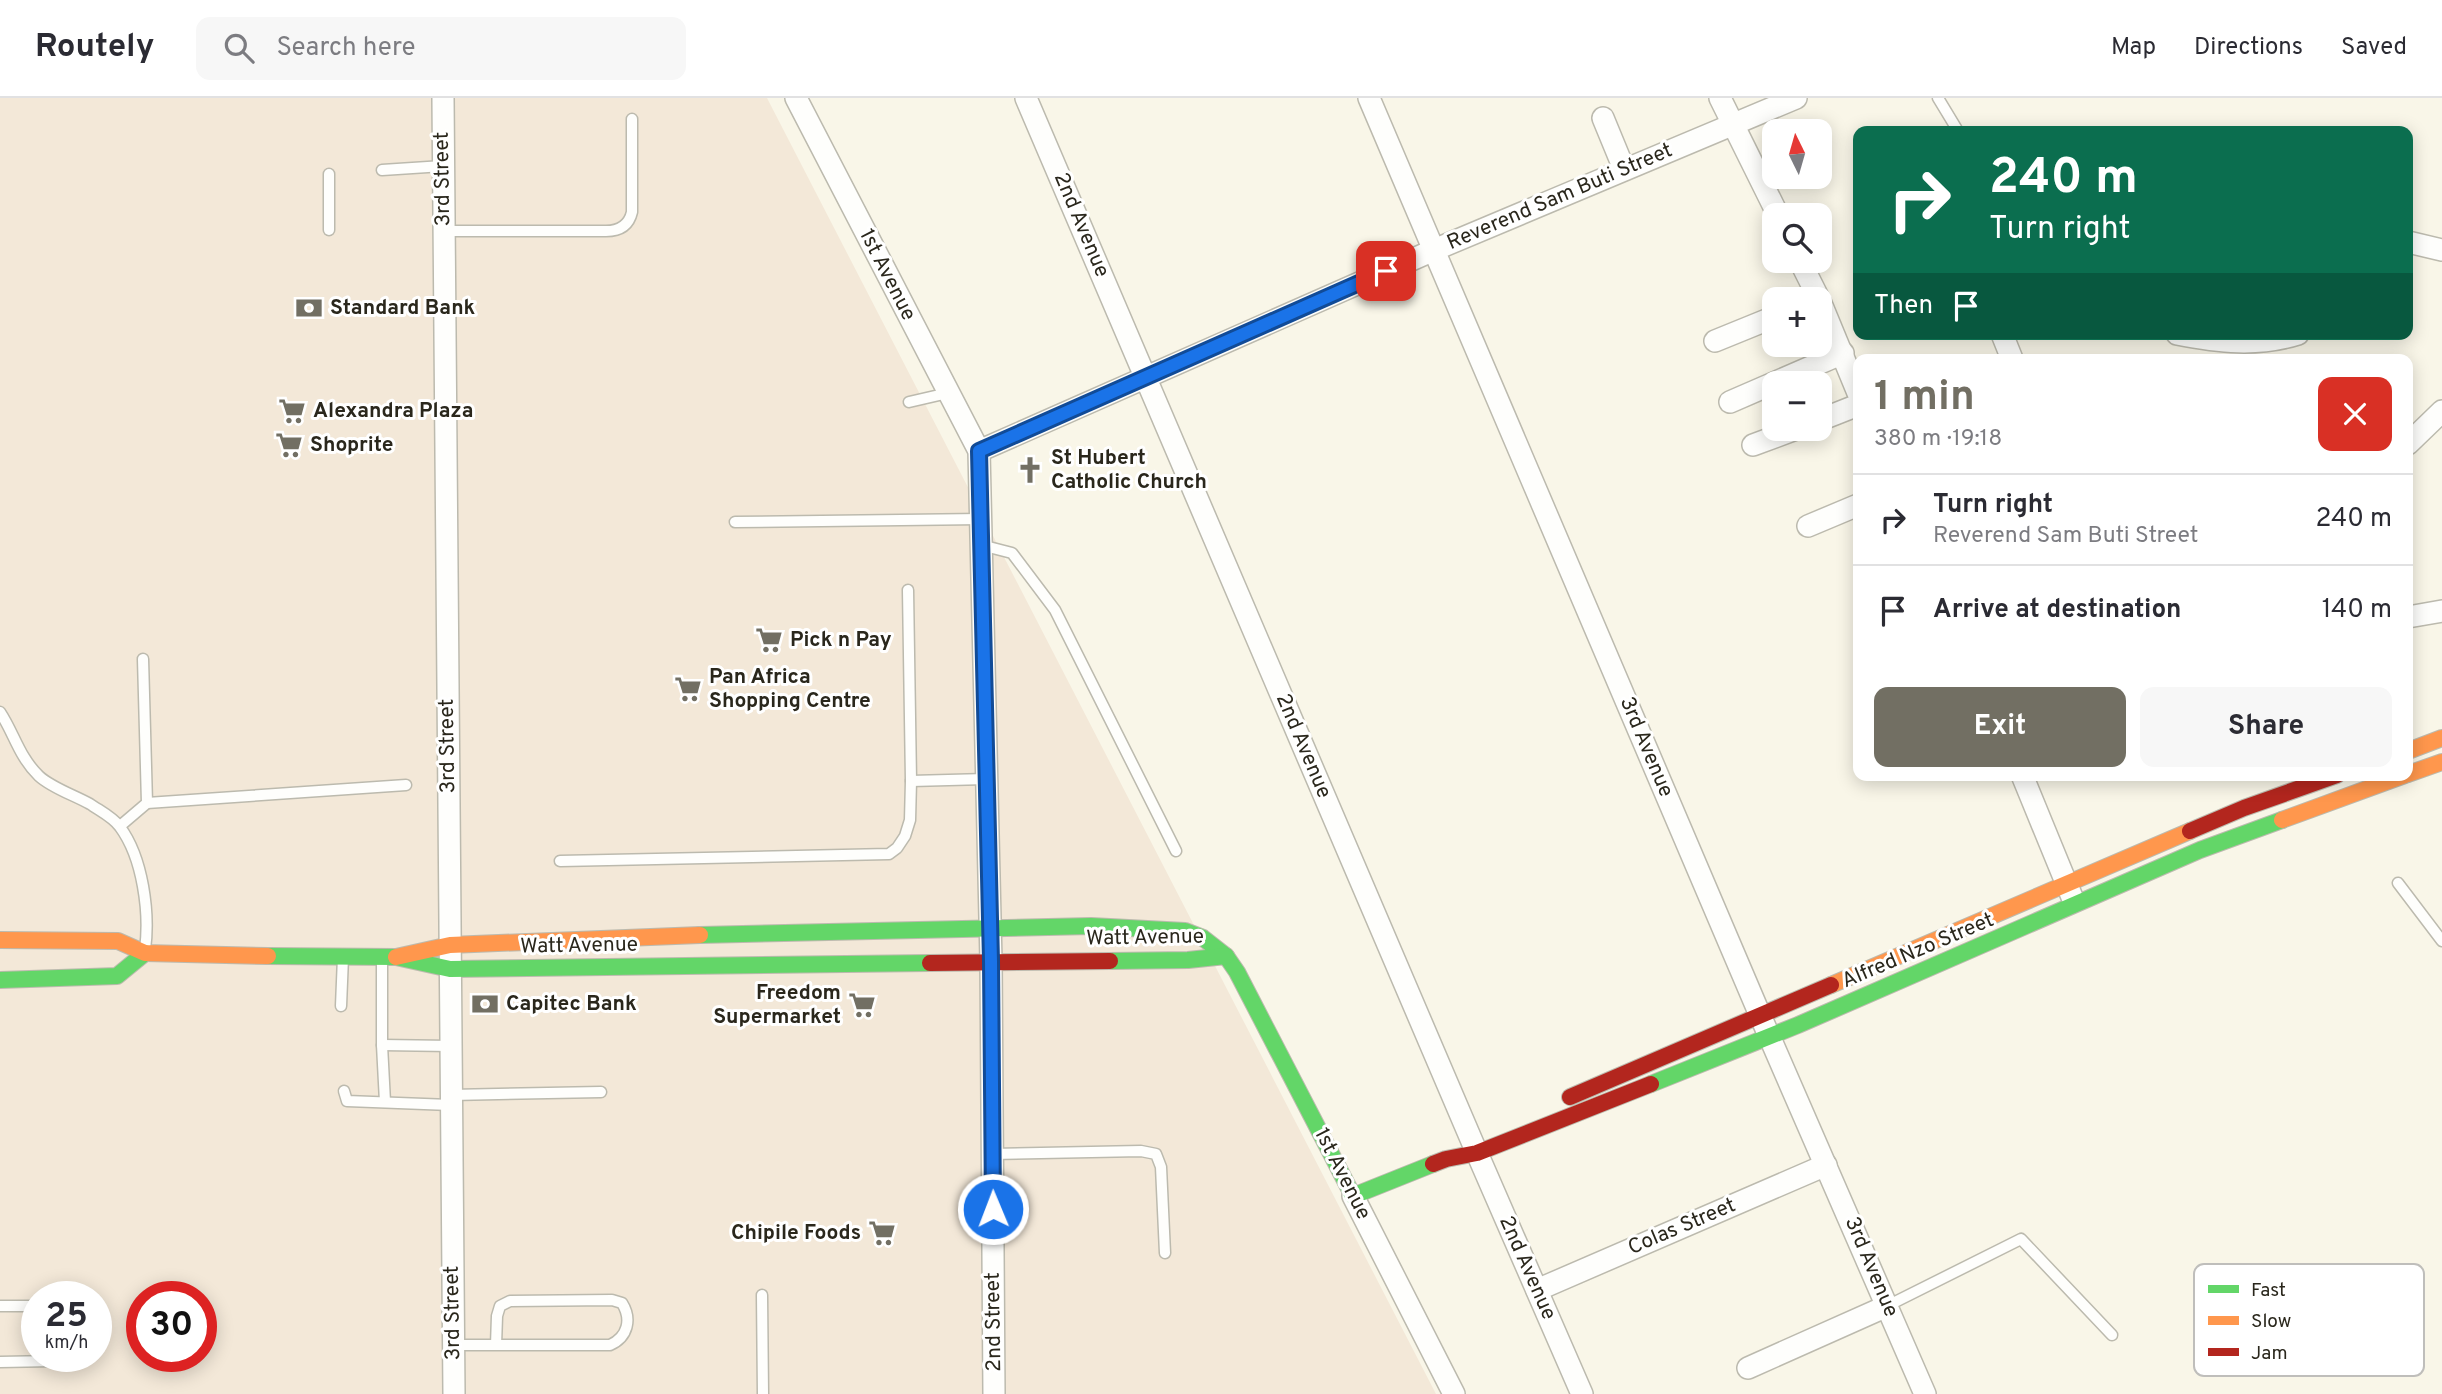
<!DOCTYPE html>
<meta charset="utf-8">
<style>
:root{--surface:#fff;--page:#f7f7f7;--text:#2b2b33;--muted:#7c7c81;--line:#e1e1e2;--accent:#726f63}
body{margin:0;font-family:Overpass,sans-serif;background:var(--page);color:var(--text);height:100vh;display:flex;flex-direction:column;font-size:26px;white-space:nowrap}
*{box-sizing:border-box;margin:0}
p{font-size:23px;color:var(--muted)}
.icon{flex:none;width:38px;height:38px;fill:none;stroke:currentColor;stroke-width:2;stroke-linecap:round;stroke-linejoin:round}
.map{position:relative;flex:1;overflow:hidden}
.panel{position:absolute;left:1853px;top:256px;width:560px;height:427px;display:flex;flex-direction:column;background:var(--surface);border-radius:14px;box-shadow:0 4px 18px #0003}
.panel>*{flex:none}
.hud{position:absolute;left:1853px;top:28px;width:560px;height:214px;border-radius:14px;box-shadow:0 4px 18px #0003;background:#0b6e4f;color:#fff;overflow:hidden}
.needle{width:46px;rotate:355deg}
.fabs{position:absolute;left:1762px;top:21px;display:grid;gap:14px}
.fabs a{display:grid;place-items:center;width:70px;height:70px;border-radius:14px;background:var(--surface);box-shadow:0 4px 18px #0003;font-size:35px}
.speed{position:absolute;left:21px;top:1183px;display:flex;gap:14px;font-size:35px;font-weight:700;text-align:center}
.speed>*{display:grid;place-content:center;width:91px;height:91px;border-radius:50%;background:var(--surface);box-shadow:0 4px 18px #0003;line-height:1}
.speed small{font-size:18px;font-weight:400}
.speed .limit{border:10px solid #d22;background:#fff;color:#111}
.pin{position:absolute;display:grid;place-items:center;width:60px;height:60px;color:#fff;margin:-30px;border-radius:14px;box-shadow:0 4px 10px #0006}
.me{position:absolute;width:77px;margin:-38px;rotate:359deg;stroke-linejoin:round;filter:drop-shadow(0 0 5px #0008)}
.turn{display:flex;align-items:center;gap:24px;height:147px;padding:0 21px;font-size:32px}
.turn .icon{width:91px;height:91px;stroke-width:2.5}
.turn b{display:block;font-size:49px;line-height:60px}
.then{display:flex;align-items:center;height:66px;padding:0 21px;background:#0003;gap:14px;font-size:26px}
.round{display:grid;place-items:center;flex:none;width:74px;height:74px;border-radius:14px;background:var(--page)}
.headline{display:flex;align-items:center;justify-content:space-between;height:119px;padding:0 21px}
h1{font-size:42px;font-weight:700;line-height:52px;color:var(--accent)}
.button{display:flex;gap:14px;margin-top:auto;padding:14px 21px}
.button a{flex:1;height:80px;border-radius:14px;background:var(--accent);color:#fff;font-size:28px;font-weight:700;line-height:80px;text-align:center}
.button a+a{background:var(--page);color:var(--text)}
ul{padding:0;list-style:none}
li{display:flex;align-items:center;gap:21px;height:91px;padding:0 21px;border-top:2px solid var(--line)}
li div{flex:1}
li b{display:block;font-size:26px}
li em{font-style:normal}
header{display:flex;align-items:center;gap:42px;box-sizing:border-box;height:98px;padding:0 35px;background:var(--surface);border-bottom:2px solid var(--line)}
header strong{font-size:33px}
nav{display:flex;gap:38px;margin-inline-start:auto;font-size:24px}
.search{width:490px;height:63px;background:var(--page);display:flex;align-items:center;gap:18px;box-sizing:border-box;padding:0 24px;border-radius:14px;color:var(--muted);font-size:26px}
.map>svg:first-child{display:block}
.industrial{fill:#f3e8d8;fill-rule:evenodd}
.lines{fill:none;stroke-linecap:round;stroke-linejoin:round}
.lane-casing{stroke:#bcbaae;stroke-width:13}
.street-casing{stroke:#bcbaae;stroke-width:24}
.fast-casing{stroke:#bcbaae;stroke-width:18}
.slow-casing{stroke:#bcbaae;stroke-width:18}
.jam-casing{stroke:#bcbaae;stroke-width:18}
.lane{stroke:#fefefc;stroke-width:10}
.street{stroke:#fefefc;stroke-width:21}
.fast{stroke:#63d668;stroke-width:16}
.slow{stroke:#ff974d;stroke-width:16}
.jam{stroke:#b3261e;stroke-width:16}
.route-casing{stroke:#114b97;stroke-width:18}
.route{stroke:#1a73e8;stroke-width:12}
.labels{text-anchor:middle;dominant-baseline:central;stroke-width:6;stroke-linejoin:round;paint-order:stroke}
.street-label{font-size:21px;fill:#2a271c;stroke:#fff}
.poi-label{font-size:21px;font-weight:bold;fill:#2a271c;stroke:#fff;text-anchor:start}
.key{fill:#fff;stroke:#bfbebb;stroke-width:2}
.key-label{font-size:19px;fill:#2a271c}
</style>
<header>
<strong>Routely</strong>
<div class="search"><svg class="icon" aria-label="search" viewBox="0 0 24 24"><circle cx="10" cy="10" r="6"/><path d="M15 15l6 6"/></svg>Search here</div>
<nav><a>Map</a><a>Directions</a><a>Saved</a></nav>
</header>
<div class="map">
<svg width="2442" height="1296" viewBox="0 0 2442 1296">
<rect width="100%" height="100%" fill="#f9f6e8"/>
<path class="industrial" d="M 0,0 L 767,0 L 1436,1296 L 0,1296 ZM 37,1199 L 96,1199 L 96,1258 L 37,1258 ZM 142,1199 L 201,1199 L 201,1258 L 142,1258 Z"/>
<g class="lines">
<defs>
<g id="lane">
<path d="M 1938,0 L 1958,33"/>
<path d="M 382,72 L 443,68"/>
<path d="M 329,132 L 329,76"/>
<path d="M 444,133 L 606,133 C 620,133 629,127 632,114 L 632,21"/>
<path d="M 909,304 L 948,295"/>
<path d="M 735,424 L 981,421"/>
<path d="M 981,447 L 1012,455 L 1055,512 L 1176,753"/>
<path d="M 0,614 C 14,635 19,659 39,678 C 52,690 74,697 90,706 C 100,713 113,719 120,729 C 143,760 150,815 145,852"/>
<path d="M 911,683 L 986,681"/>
<path d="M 147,705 L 406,687"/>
<path d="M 120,728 L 147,705 L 143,561"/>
<path d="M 560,763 L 889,756 L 897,750 L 905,738 L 910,722 L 911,683 L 908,492"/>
<path d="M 2398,785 L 2442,843"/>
<path d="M 382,860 L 382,947 L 385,1004"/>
<path d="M 341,908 L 343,859"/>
<path d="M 382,947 L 451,948"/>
<path d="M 344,993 L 347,1003 L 450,1007"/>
<path d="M 451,997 L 601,994"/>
<path d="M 992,1056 L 1141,1053 L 1156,1056 L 1161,1069 L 1165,1155"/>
<path d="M 762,1197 L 763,1296"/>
<path d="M 0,1208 L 37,1208"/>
<path d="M 1887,1208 L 2021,1141 L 2112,1237"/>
<path d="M 453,1247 L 610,1247 C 628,1239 632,1221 622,1205 L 612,1202 L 510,1203 L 500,1208 L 497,1218 L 496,1247"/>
<path d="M 0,1264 L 53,1263 L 64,1258"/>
</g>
<g id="street">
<path d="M 443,0 L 454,1296"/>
<path d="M 796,0 L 979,353 L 991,863 L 994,1296"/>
<path d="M 1026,0 L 1477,1055 L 1582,1296"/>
<path d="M 1369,0 L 1760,917 L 1925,1296"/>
<path d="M 1720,0 L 1778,117"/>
<path d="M 1603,20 L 1624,71"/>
<path d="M 2408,144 L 2442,152"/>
<path d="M 1800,163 L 1819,201"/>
<path d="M 1820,203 L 1858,295"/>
<path d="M 2002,236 L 2012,261"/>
<path d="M 2177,236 C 2218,244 2257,249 2298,236"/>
<path d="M 1715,243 L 1774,219"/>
<path d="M 1730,304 L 1843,255"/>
<path d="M 1820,322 L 1858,307"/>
<path d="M 2408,346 L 2442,313"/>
<path d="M 1753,347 L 1796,331"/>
<path d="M 979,353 L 1434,152 L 1796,0"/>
<path d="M 1808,428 L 1858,407"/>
<path d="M 2408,519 L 2442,513"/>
<path d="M 2022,677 L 2072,799"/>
<path d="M 1353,1098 L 1454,1296"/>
<path d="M 1537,1192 L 1826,1067"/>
<path d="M 1748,1270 L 1887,1208"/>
</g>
<g id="fast">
<path d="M 700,837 L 1091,828 L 1185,833 L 1203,840 L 1226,858 L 1237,874 L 1353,1098 L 1433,1066"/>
<path d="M 268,858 L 396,859 L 450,871 L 930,865"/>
<path d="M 1110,863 L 1188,862 L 1226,858"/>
<path d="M 0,882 L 117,878 L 145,855"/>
<path d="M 1651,986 L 1798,927 L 2200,752 L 2282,722"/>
</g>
<g id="slow">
<path d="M 2408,653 L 2442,640"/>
<path d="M 2408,676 L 2442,664"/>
<path d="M 2282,722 L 2405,677"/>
<path d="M 0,842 L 118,843 L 145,855 L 268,858"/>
<path d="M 396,859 L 450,847 L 700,837"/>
<path d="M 1831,887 L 2190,733"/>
</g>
<g id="jam">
<path d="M 2190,733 L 2244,710 L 2337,677"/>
<path d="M 930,865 L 1110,863"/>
<path d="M 1570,999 L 1831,887"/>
<path d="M 1433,1066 L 1446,1061 L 1477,1055 L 1651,986"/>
</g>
</defs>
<use href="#lane" class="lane-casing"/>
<use href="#street" class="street-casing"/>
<use href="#fast" class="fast-casing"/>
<use href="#slow" class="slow-casing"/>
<use href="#jam" class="jam-casing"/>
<use href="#lane" class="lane"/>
<use href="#street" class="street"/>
<use href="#fast" class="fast"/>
<use href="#slow" class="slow"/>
<use href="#jam" class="jam"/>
</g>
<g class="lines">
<defs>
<path id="route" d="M 993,1111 L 991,863 L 979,353 L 1386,173"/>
</defs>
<use href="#route" class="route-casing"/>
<use href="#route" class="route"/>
</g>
<defs>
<symbol id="bank-bare" viewBox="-9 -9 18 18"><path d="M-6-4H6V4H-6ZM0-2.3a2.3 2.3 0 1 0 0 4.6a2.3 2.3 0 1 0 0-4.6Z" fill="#726f63" stroke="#fff" stroke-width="2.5" paint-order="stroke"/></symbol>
<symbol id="supermarket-bare" viewBox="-9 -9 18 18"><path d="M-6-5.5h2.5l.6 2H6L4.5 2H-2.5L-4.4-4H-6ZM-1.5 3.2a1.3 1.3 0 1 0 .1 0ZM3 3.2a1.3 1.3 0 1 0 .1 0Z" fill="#726f63" stroke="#fff" stroke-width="2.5" paint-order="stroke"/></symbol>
<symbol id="church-bare" viewBox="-9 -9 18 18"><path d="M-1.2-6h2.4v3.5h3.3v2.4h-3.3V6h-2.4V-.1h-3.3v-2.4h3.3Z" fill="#726f63" stroke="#fff" stroke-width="2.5" paint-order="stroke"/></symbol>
</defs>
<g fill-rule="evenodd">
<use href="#bank-bare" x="290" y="191" width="38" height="38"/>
<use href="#supermarket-bare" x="273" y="294" width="38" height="38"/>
<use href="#supermarket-bare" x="270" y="328" width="38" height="38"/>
<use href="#church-bare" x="1011" y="353" width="38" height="38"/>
<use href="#supermarket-bare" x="750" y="523" width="38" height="38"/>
<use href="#supermarket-bare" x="669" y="572" width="38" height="38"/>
<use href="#bank-bare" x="466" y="887" width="38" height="38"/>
<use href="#supermarket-bare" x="843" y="888" width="38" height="38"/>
<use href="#supermarket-bare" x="863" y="1116" width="38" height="38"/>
</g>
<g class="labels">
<g class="street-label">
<text transform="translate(443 81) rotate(-91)">3rd Street</text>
<text transform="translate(1560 99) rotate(-23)">Reverend Sam Buti Street</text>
<text transform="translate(1081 127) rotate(67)">2nd Avenue</text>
<text transform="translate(887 177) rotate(63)">1st Avenue</text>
<text transform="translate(448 648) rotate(-91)">3rd Street</text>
<text transform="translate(1303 648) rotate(67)">2nd Avenue</text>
<text transform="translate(1646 649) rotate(67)">3rd Avenue</text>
<text transform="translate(1145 840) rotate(-1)">Watt Avenue</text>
<text transform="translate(579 848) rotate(-1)">Watt Avenue</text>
<text transform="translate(1918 853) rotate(-23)">Alfred Nzo Street</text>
<text transform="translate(1342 1076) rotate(63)">1st Avenue</text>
<text transform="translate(1682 1129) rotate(-23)">Colas Street</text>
<text transform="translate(1871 1169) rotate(67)">3rd Avenue</text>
<text transform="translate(1527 1170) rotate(66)">2nd Avenue</text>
<text transform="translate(453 1215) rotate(-91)">3rd Street</text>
<text transform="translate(994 1224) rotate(-91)">2nd Street</text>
</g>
<g class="poi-label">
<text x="330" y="210">Standard Bank</text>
<text x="313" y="313">Alexandra Plaza</text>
<text x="310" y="347">Shoprite</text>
<text x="1051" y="360">St Hubert<tspan x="1051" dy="24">Catholic Church</tspan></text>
<text x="790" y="542">Pick n Pay</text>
<text x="709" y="579">Pan Africa<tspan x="709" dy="24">Shopping Centre</tspan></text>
<text x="841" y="895" text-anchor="end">Freedom<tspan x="841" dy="24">Supermarket</tspan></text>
<text x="506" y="906">Capitec Bank</text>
<text x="861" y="1135" text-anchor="end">Chipile Foods</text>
</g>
</g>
<rect x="2194" y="1166" width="230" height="112" rx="10" class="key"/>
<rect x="2208" y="1187" width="31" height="8" fill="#63d668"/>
<rect x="2208" y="1218" width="31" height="9" fill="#ff974d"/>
<rect x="2208" y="1250" width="31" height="8" fill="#b3261e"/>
<g class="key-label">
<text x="2251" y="1198">Fast</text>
<text x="2251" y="1229">Slow</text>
<text x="2251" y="1261">Jam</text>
</g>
</svg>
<div class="fabs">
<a><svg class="needle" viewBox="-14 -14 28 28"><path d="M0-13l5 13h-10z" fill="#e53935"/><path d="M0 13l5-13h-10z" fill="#7c7c81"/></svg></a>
<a><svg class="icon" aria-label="search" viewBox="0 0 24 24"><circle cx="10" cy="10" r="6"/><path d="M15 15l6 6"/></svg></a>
<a>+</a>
<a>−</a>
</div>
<div class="speed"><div>25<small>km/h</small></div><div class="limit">30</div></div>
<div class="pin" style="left:1386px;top:173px;background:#d93025"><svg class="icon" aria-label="arrive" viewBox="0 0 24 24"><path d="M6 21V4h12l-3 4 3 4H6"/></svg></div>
<svg class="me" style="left:993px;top:1111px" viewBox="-20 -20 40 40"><circle r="17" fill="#1a73e8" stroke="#fff" stroke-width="3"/><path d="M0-11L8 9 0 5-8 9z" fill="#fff"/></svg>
<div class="hud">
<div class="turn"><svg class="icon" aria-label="right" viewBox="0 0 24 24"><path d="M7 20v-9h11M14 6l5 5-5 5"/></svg><div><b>240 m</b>Turn right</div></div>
<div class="then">Then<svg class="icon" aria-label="arrive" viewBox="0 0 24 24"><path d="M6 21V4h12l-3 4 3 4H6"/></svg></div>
</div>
<section class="panel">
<div class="headline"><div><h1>1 min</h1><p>380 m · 19:18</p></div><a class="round" style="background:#d93025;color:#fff"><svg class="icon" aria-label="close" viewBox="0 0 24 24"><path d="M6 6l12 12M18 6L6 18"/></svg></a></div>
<ul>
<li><svg class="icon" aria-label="right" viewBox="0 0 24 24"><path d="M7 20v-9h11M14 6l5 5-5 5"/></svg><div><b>Turn right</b><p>Reverend Sam Buti Street</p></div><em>240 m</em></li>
<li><svg class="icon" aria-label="arrive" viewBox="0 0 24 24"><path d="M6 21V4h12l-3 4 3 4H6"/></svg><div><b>Arrive at destination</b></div><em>140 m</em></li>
</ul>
<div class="button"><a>Exit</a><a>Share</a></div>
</section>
</div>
